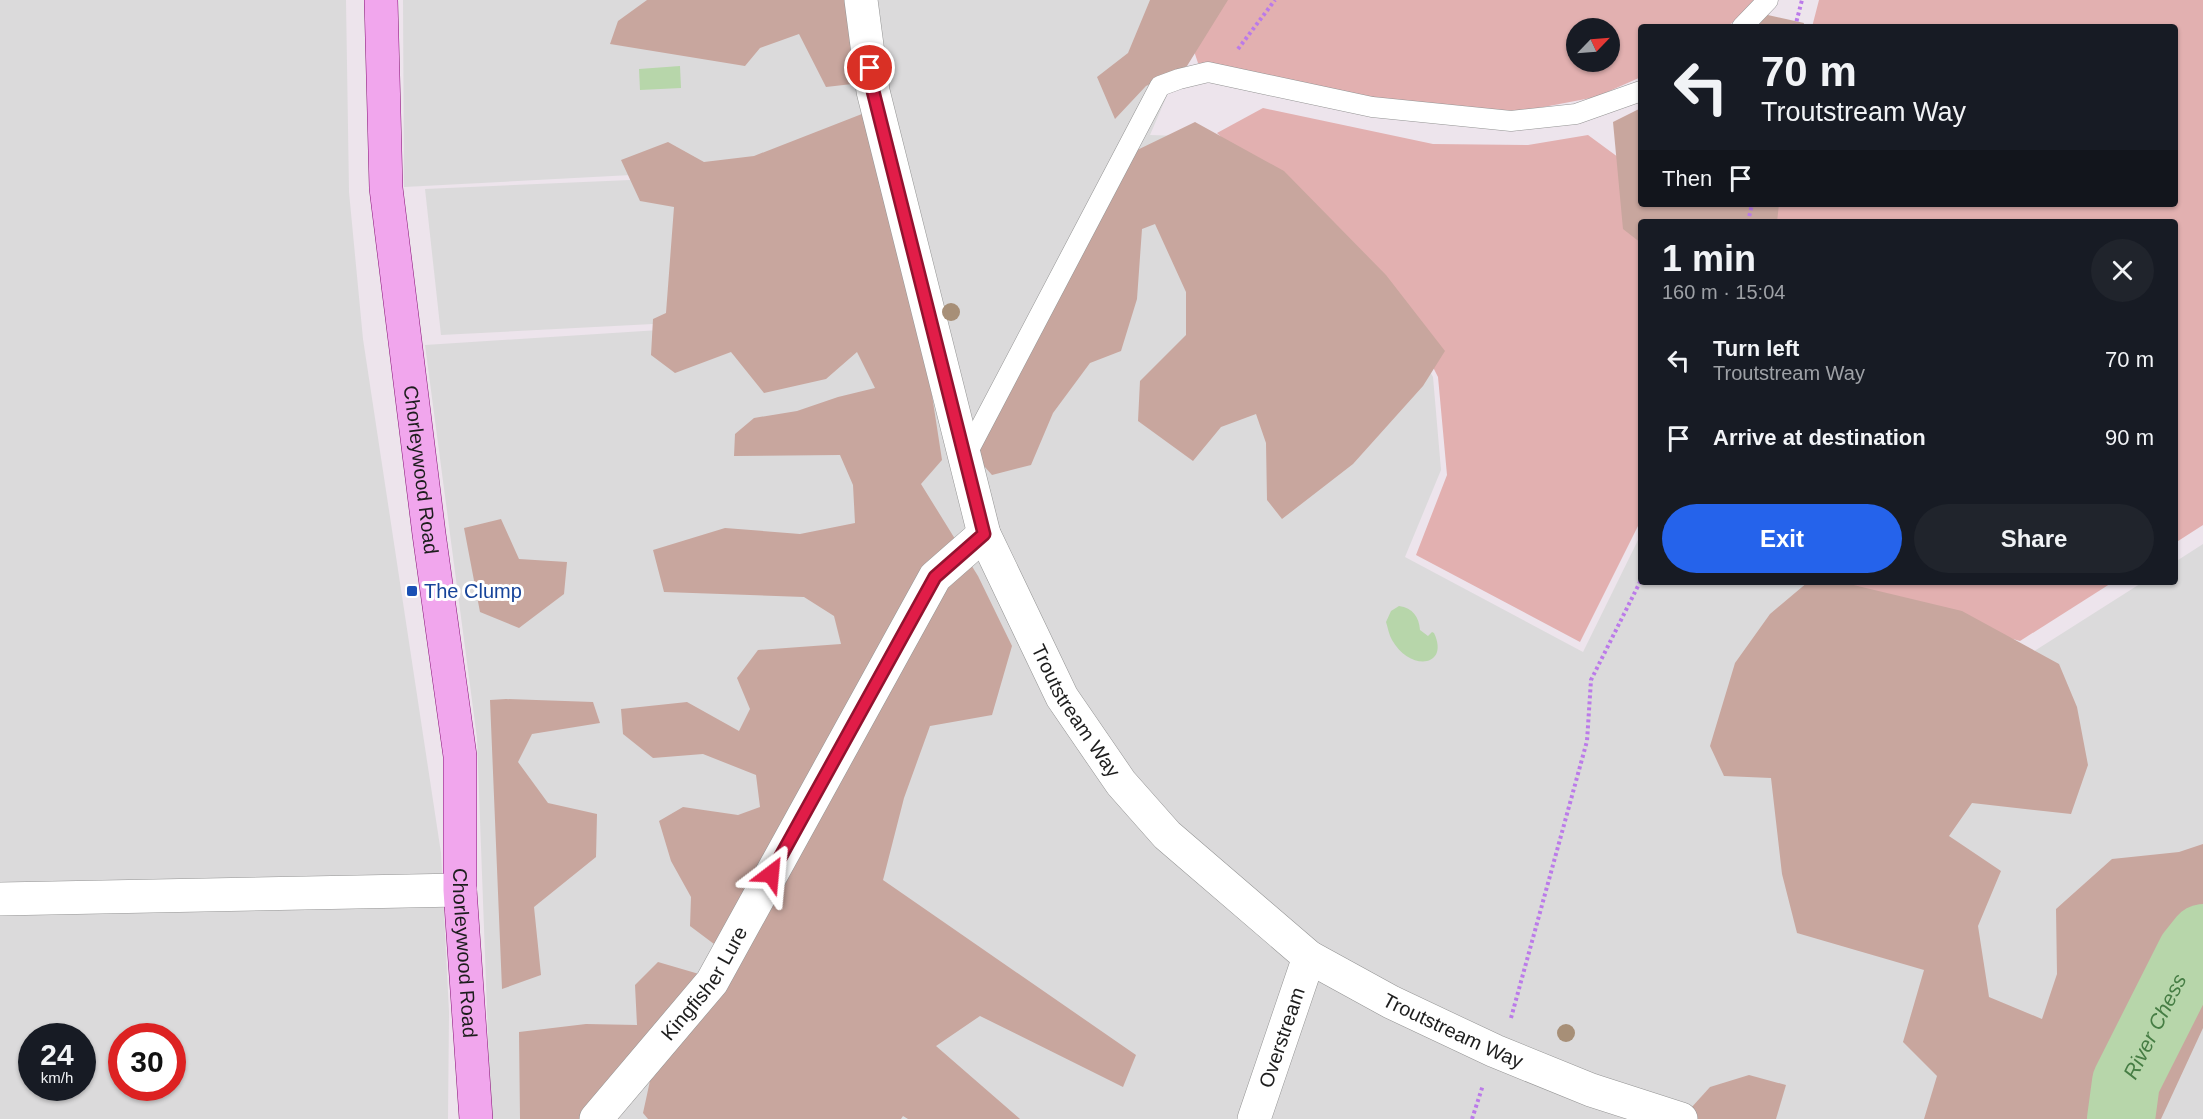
<!DOCTYPE html>
<meta charset="utf-8">
<style>
:root{--surface:#171b24;--page:#20242c;--text:#f1f3f6;--muted:#9ea1a6;--accent:#2563eb}
body{margin:0;font-family:Arial,sans-serif;background:var(--page);color:var(--text);height:100vh;display:flex;flex-direction:column;font-size:22px;white-space:nowrap}
*{box-sizing:border-box;margin:0}
p{font-size:20px;color:var(--muted)}
.icon{flex:none;width:33px;height:33px;fill:none;stroke:currentColor;stroke-width:2;stroke-linecap:round;stroke-linejoin:round}
.map{position:relative;flex:1;overflow:hidden}
.drawer{position:absolute;left:1638px;top:219px;width:540px;height:366px;display:flex;flex-direction:column;background:var(--surface);border-radius:6px;box-shadow:0 2px 4px #0004}
.drawer>*{flex:none}
.guide{position:absolute;left:1638px;top:24px;width:540px;height:183px;border-radius:6px;box-shadow:0 2px 4px #0004;background:#171b24;color:var(--text);overflow:hidden}
.needle{width:39px;rotate:65deg}
.buttons{position:absolute;left:1566px;top:18px;display:grid;gap:12px}
.buttons a{display:grid;place-items:center;width:54px;height:54px;border-radius:50%;background:var(--surface);box-shadow:0 2px 4px #0004;font-size:30px}
.speed{position:absolute;left:18px;top:1023px;display:flex;gap:12px;font-size:30px;font-weight:700;text-align:center}
.speed>*{display:grid;place-content:center;width:78px;height:78px;border-radius:50%;background:var(--surface);box-shadow:0 2px 4px #0004;line-height:1}
.speed small{font-size:15px;font-weight:400}
.speed .limit{border:9px solid #d22;background:#fff;color:#111}
.pin{position:absolute;display:grid;place-items:center;width:51px;height:51px;color:#fff;margin:-26px;border:3px solid #fff;border-radius:50%;box-shadow:0 2px 6px #0007}
.me{position:absolute;width:66px;margin:-33px;rotate:29deg;stroke-linejoin:round;filter:drop-shadow(0 0 4px #0008)}
.turn{display:flex;align-items:center;gap:21px;height:126px;padding:0 24px;font-size:27px}
.turn .icon{width:78px;height:78px;stroke-width:2.5}
.turn b{display:block;font-size:42px;line-height:51px}
.then{display:flex;align-items:center;height:57px;padding:0 24px;background:#0003;gap:12px;font-size:22px}
.round{display:grid;place-items:center;flex:none;width:63px;height:63px;border-radius:32px;background:var(--page)}
.headline{display:flex;align-items:center;justify-content:space-between;height:102px;padding:0 24px}
h1{font-size:36px;font-weight:600;line-height:45px}
.action{display:flex;gap:12px;margin-top:auto;padding:12px 24px}
.action a{flex:1;height:69px;border-radius:36px;background:var(--accent);color:#fff;font-size:24px;font-weight:600;line-height:69px;text-align:center}
.action a+a{background:var(--page);color:var(--text)}
ul{padding:0;list-style:none}
li{display:flex;align-items:center;gap:18px;height:78px;padding:0 24px}
li div{flex:1}
li b{display:block;font-size:22px}
li em{font-style:normal}
.map>svg:first-child{display:block}
.residential{fill:#dbdadb;fill-rule:evenodd}
.grass{fill:#e2b0b0;fill-rule:evenodd}
.forest{fill:#c8a69e}
.water{fill:#b7d6aa}
.lines{fill:none;stroke-linecap:round;stroke-linejoin:round}
.river{stroke:#b7d6aa;stroke-width:68}
.service-casing{stroke:#949494;stroke-width:21}
.minor-casing{stroke:#949494;stroke-width:34}
.primary-casing{stroke:#851174;stroke-width:34}
.path{stroke:#bb7ae9;stroke-width:4;stroke-dasharray:3 3;stroke-linecap:butt}
.service{stroke:#fff;stroke-width:20}
.minor{stroke:#fff;stroke-width:33}
.primary{stroke:#f1a6ed;stroke-width:33}
.tree{fill:#a78f77}
.route-casing{stroke:#92132f;stroke-width:15}
.route{stroke:#e11d48;stroke-width:10}
.transit-dot{fill:#1a4fb4;stroke:#fff;stroke-width:2}
.labels{text-anchor:middle;dominant-baseline:central;stroke-width:6;stroke-linejoin:round;paint-order:stroke}
.street-label{font-size:20px;fill:#1d1d1d;stroke:#fff}
.transit-label{font-size:20px;fill:#164399;stroke:#fff;text-anchor:start}
.water-label{font-size:21px;font-style:italic;fill:#467d44;stroke:#fff}
</style>
<div class="map">
<svg width="2203" height="1119" viewBox="0 0 2203 1119">
<rect width="100%" height="100%" fill="#ede4ec"/>
<g class="residential">
<path d="M 0,0 L 346,0 L 349,192 L 363,339 L 441,853 L 449,1012 L 448,1119 L 0,1119 ZM 32,1036 L 82,1036 L 82,1088 L 32,1088 ZM 122,1036 L 172,1036 L 172,1088 L 122,1088 Z"/>
<path d="M 403,0 L 1208,0 L 1150,135 L 1209,137 L 1397,315 L 1433,377 L 1441,470 L 1405,557 L 1583,652 L 1641,534 L 1641,582 L 1793,582 L 2028,655 L 2143,582 L 2175,582 L 2175,562 L 2203,544 L 2203,1119 L 491,1119 L 477,738 L 425,345 L 893,315 L 861,163 L 404,187 Z"/>
<path d="M 859,170 L 886,312 L 441,335 L 425,189 Z"/>
</g>
<g class="grass">
<path d="M 1215,0 L 1754,0 L 1738,19 L 1726,27 L 1641,27 L 1641,77 L 1596,97 L 1512,113 L 1384,102 L 1198,63 L 1193,48 ZM 1576,28 L 1610,28 L 1610,62 L 1576,62 Z"/>
<path d="M 1819,0 L 2203,0 L 2203,525 L 2175,543 L 2175,222 L 1765,222 L 1769,204 L 2175,204 L 2175,27 L 1812,27 Z"/>
<path d="M 1263,108 L 1433,144 L 1528,145 L 1588,135 L 1641,174 L 1641,520 L 1580,642 L 1416,555 L 1447,475 L 1438,377 L 1405,312 L 1217,133 Z"/>
<path d="M 1809,582 L 2113,582 L 2020,641 Z"/>
</g>
<g class="forest">
<path d="M 647,0 L 845,0 L 861,83 L 826,87 L 799,34 L 760,48 L 745,66 L 610,44 L 618,21 Z"/>
<path d="M 1150,0 L 1228,0 L 1187,66 L 1146,86 L 1115,119 L 1097,77 L 1128,53 Z"/>
<path d="M 1759,13 L 1804,23 L 1803,27 L 1745,27 Z"/>
<path d="M 1641,108 L 1641,204 L 1779,204 L 1777,222 L 1641,222 L 1641,243 L 1623,229 L 1613,122 Z"/>
<path d="M 867,112 L 924,343 L 942,460 L 921,484 L 978,576 L 1012,646 L 992,715 L 930,726 L 904,798 L 883,880 L 1136,1055 L 1123,1087 L 980,1016 L 936,1046 L 1020,1119 L 908,1119 L 903,1116 L 901,1119 L 648,1119 L 643,1113 L 653,1067 L 585,1119 L 520,1119 L 519,1032 L 586,1024 L 637,1025 L 635,985 L 658,962 L 699,974 L 714,944 L 690,926 L 691,897 L 671,861 L 659,821 L 683,807 L 738,815 L 760,807 L 756,775 L 703,754 L 653,758 L 623,734 L 621,709 L 687,702 L 739,731 L 750,709 L 737,678 L 758,650 L 841,644 L 834,616 L 804,597 L 664,592 L 653,550 L 725,528 L 800,534 L 855,523 L 853,485 L 840,455 L 734,456 L 735,434 L 754,418 L 797,411 L 838,397 L 875,388 L 857,352 L 826,379 L 764,393 L 731,352 L 675,373 L 651,355 L 653,319 L 666,313 L 674,207 L 640,201 L 621,160 L 668,142 L 704,162 L 754,156 Z"/>
<path d="M 1195,122 L 1284,171 L 1386,275 L 1445,351 L 1423,386 L 1353,464 L 1282,519 L 1267,500 L 1266,443 L 1256,414 L 1221,427 L 1193,461 L 1138,421 L 1140,381 L 1186,335 L 1186,292 L 1155,224 L 1142,229 L 1137,299 L 1121,351 L 1090,363 L 1053,413 L 1031,465 L 992,475 L 975,456 L 1131,153 Z"/>
<path d="M 501,519 L 519,559 L 567,562 L 564,594 L 519,628 L 480,612 L 464,528 Z"/>
<path d="M 1808,582 L 1841,582 L 1962,611 L 2059,664 L 2077,707 L 2088,765 L 2071,814 L 1972,803 L 1949,836 L 2001,871 L 1978,926 L 1989,997 L 2042,1019 L 2057,974 L 2056,909 L 2112,859 L 2179,852 L 2203,844 L 2203,1028 L 2161,1119 L 1924,1119 L 1937,1076 L 1903,1042 L 1924,970 L 1797,933 L 1782,874 L 1771,778 L 1724,776 L 1710,746 L 1735,663 L 1770,614 Z"/>
<path d="M 506,699 L 593,702 L 600,723 L 532,734 L 518,762 L 548,803 L 597,814 L 596,857 L 534,907 L 541,975 L 502,989 L 490,700 Z"/>
<path d="M 1749,1075 L 1786,1085 L 1776,1119 L 1681,1119 L 1710,1087 Z"/>
</g>
<g class="water">
<path d="M 680,66 L 681,88 L 640,90 L 639,69 Z"/>
<path d="M 1399,606 C 1413,608 1419,617 1420,630 L 1428,636 L 1432,632 L 1434,633 C 1450,667 1410,672 1392,640 C 1389,635 1388,628 1386,622 L 1391,611 Z"/>
</g>
<g class="lines">
<path class="river" id="s1" d="M 2121,1119 L 2126,1082 L 2191,953 L 2203,938"/>
<defs>
<g id="service">
<path d="M 1742,27 L 1768,0"/>
<path d="M 964,459 L 1160,86 L 1179,79 L 1208,72 L 1372,107 L 1511,121 L 1576,114 L 1641,91"/>
</g>
<g id="minor">
<path id="s2" d="M 861,0 L 873,91 L 984,534 L 1062,697 L 1121,783 L 1167,835 L 1309,957 L 1391,1002 L 1495,1051 L 1591,1090 L 1681,1119"/>
<path d="M 0,899 L 460,890"/>
<path id="s3" d="M 596,1119 L 712,982 L 935,577 L 984,534"/>
<path id="s4" d="M 1254,1119 L 1309,957"/>
</g>
<g id="primary">
<path id="s5" d="M 381,0 L 386,188 L 429,534 L 460,756 L 460,890 L 476,1119"/>
</g>
</defs>
<use href="#service" class="service-casing"/>
<use href="#minor" class="minor-casing"/>
<use href="#primary" class="primary-casing"/>
<g class="path">
<path d="M 1795,27 L 1802,0"/>
<path d="M 1238,49 L 1275,0"/>
<path d="M 1748,222 L 1752,204"/>
<path d="M 1511,1018 L 1587,741 L 1591,680 L 1641,580"/>
<path d="M 1472,1119 L 1483,1085"/>
</g>
<use href="#service" class="service"/>
<use href="#minor" class="minor"/>
<use href="#primary" class="primary"/>
</g>
<g class="tree">
<circle cx="951" cy="312" r="9"/>
<circle cx="1566" cy="1033" r="9"/>
</g>
<g class="lines">
<defs>
<path id="route" d="M 771,874 L 935,577 L 984,534 L 873,91 L 870,68"/>
</defs>
<use href="#route" class="route-casing"/>
<use href="#route" class="route"/>
</g>
<rect class="transit-dot" x="406" y="585" width="12" height="12" rx="3"/>
<g class="labels">
<g class="street-label">
<text stroke="none"><textPath href="#s5" startOffset="472">Chorleywood Road</textPath></text>
<text stroke="none"><textPath href="#s2" startOffset="748">Troutstream Way</textPath></text>
<text stroke="none"><textPath href="#s5" startOffset="958">Chorleywood Road</textPath></text>
<text stroke="none"><textPath href="#s3" startOffset="174">Kingfisher Lure</textPath></text>
<text stroke="none"><textPath href="#s2" startOffset="1252">Troutstream Way</textPath></text>
<text stroke="none"><textPath href="#s4" startOffset="86">Overstream</textPath></text>
</g>
<g class="transit-label">
<text x="424" y="591">The Clump</text>
</g>
<g class="water-label">
<text stroke="none"><textPath href="#s1" startOffset="100">River Chess</textPath></text>
</g>
</g>
</svg>
<div class="buttons">
<a><svg class="needle" viewBox="-14 -14 28 28"><path d="M0-13l5 13h-10z" fill="#e53935"/><path d="M0 13l5-13h-10z" fill="#9ea1a6"/></svg></a>
</div>
<div class="speed"><div>24<small>km/h</small></div><div class="limit">30</div></div>
<div class="pin" style="left:870px;top:68px;background:#d93025"><svg class="icon" aria-label="arrive" viewBox="0 0 24 24"><path d="M6 21V4h12l-3 4 3 4H6"/></svg></div>
<svg class="me" style="left:771px;top:874px" viewBox="-20 -20 40 40"><path d="M0-17L14 15 0 8-14 15z" fill="#e11d48" stroke="#fff" stroke-width="4"/></svg>
<div class="guide">
<div class="turn"><svg class="icon" aria-label="left" viewBox="0 0 24 24"><path d="M17 20v-9H6M10 6l-5 5 5 5"/></svg><div><b>70 m</b>Troutstream Way</div></div>
<div class="then">Then<svg class="icon" aria-label="arrive" viewBox="0 0 24 24"><path d="M6 21V4h12l-3 4 3 4H6"/></svg></div>
</div>
<section class="drawer">
<div class="headline"><div><h1>1 min</h1><p>160 m · 15:04</p></div><a class="round"><svg class="icon" aria-label="close" viewBox="0 0 24 24"><path d="M6 6l12 12M18 6L6 18"/></svg></a></div>
<ul>
<li><svg class="icon" aria-label="left" viewBox="0 0 24 24"><path d="M17 20v-9H6M10 6l-5 5 5 5"/></svg><div><b>Turn left</b><p>Troutstream Way</p></div><em>70 m</em></li>
<li><svg class="icon" aria-label="arrive" viewBox="0 0 24 24"><path d="M6 21V4h12l-3 4 3 4H6"/></svg><div><b>Arrive at destination</b></div><em>90 m</em></li>
</ul>
<div class="action"><a>Exit</a><a>Share</a></div>
</section>
</div>
